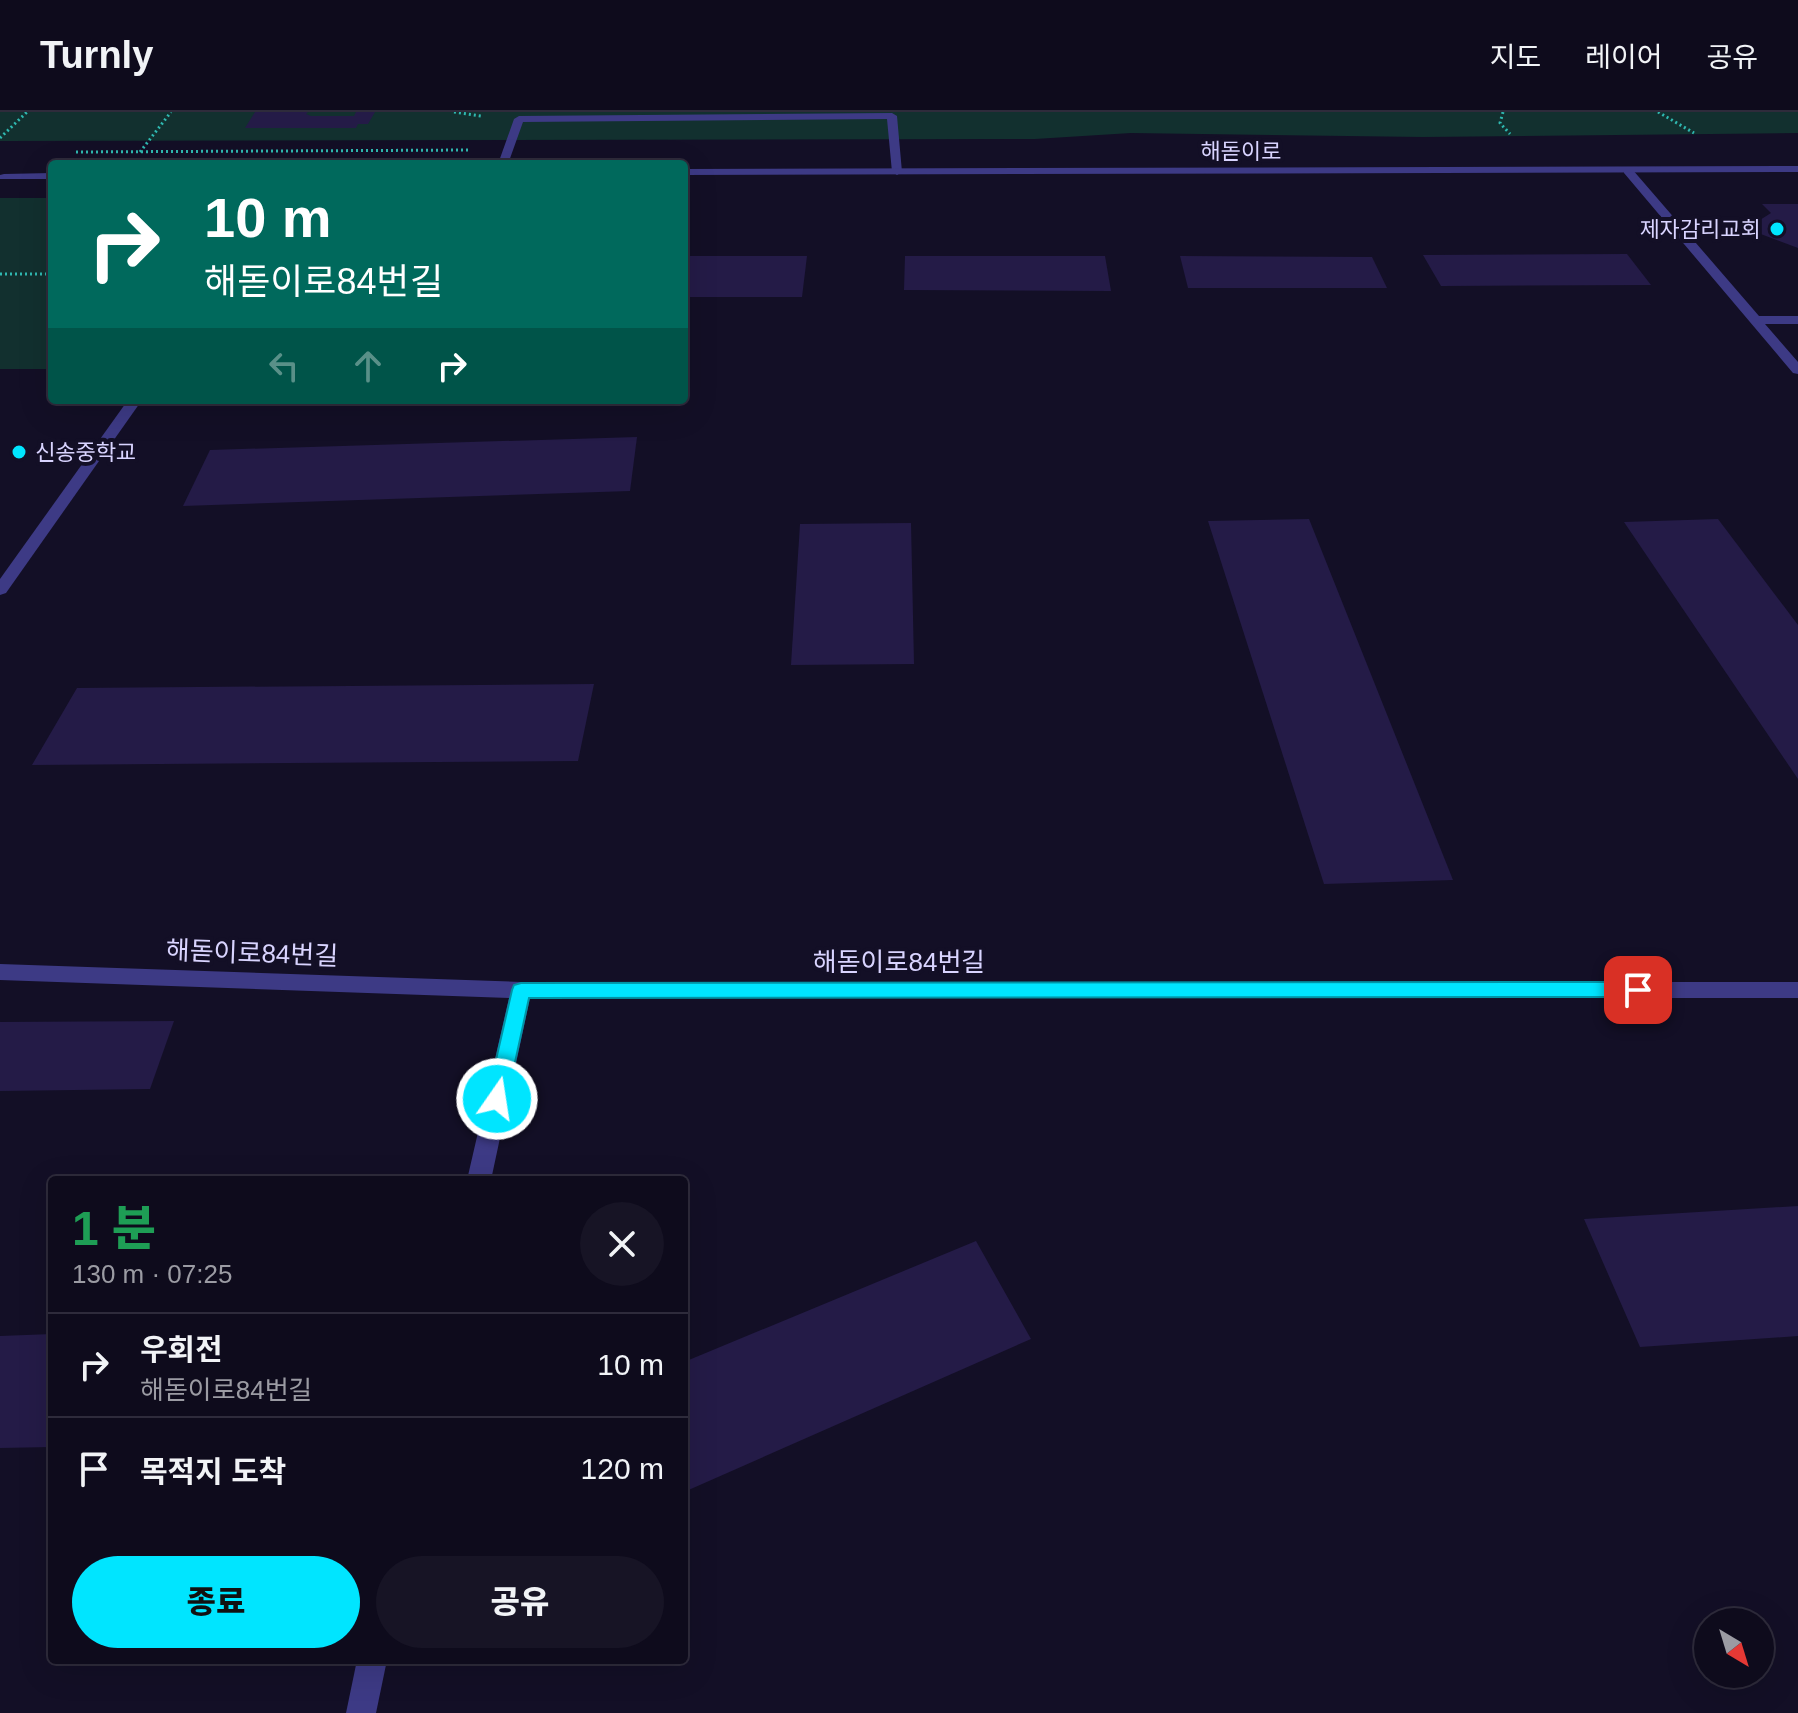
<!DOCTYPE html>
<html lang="ko">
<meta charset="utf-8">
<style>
:root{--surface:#0e0b1c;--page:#171425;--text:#f1f3f6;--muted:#9b9ba3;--line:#2e2b3b;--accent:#00e5ff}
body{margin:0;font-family:Arial,"Noto Sans KR",sans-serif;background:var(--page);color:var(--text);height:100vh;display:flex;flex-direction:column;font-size:30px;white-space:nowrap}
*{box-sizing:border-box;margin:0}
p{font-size:26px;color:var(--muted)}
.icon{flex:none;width:44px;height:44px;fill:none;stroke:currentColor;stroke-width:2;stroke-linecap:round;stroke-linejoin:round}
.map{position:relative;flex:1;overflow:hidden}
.sheet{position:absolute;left:48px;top:1064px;width:640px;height:488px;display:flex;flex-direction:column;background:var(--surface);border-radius:8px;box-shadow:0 8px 32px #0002,0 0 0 2px var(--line)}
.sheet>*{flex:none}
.guide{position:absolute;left:48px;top:48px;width:640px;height:244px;border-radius:8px;box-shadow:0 8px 32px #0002,0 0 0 2px var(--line);background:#00695c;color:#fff;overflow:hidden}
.needle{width:52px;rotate:142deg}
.fabs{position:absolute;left:1694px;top:1496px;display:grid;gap:16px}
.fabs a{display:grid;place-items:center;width:80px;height:80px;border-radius:50%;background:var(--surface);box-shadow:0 8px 32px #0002,0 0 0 2px var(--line);font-size:40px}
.pin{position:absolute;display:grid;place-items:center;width:68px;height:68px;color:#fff;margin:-34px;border-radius:16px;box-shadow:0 4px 12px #0006}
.me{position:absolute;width:88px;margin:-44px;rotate:13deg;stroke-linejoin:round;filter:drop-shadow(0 0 6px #0008)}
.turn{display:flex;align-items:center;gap:28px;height:168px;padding:0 24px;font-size:36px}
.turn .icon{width:104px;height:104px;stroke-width:2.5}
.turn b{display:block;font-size:56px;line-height:68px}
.lanes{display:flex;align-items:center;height:76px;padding:0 24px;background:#0003;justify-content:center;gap:40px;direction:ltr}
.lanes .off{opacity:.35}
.round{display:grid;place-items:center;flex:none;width:84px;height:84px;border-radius:42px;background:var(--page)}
.head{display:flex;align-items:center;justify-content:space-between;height:136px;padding:0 24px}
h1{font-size:48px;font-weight:800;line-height:60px;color:#1e9e55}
.button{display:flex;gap:16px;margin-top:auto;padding:16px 24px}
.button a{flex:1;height:92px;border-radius:48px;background:var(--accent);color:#111;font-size:32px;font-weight:800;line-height:92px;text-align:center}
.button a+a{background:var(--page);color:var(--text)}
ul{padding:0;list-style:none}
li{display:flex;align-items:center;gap:24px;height:104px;padding:0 24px;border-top:2px solid var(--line)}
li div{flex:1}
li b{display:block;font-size:30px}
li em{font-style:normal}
header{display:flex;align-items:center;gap:48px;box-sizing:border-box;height:112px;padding:0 40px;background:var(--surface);border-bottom:2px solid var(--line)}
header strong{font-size:38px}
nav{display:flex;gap:44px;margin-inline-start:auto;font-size:28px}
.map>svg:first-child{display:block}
.green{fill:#12302f}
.building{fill:#241b47}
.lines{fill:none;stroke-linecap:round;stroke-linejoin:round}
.path{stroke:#2fb8b0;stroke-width:3;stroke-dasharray:2 3;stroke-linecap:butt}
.service{fill:#3d3a85;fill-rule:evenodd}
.minor{fill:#3d3a85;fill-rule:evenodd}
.tertiary{fill:#3d3a85;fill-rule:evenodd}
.route{fill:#00e5ff;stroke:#0095a6;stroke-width:2}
.poi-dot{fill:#00e5ff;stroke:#130f26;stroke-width:3}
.labels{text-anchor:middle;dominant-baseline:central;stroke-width:8;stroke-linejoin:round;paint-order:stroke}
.far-street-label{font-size:22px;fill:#d9d4ff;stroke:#130f26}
.far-poi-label{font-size:22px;fill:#d9d4ff;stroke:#130f26;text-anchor:end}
.street-label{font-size:26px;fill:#d9d4ff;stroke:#130f26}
</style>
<header>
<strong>Turnly</strong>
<nav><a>지도</a><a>레이어</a><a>공유</a></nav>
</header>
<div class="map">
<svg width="1798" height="1601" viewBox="0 0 1798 1601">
<rect width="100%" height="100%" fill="#130f26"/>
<g class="green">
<path d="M 0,0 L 1798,0 L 1798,21 L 1423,25 L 1131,21 L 1035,27 L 0,29 Z"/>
<rect x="0" y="86" width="52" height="171"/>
</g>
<g class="building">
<path d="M 255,0 L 308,0 L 306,2 L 311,4 L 354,4 L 356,0 L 375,0 L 368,12 L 358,12 L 356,16 L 245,16 Z"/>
<path d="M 1762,92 L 1798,92 L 1798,136 L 1758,121 L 1752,113 L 1771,101 Z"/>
<path d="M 1627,142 L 1651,173 L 1441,174 L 1423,143 Z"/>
<path d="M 684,144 L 807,144 L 802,185 L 684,185 Z"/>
<path d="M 905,144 L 1105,144 L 1111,179 L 904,178 Z"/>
<path d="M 1180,144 L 1372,145 L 1387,176 L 1188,176 Z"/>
<path d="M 637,325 L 630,379 L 183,394 L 210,338 Z"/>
<path d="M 1309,407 L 1453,768 L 1324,772 L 1208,409 Z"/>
<path d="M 1718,407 L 1798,513 L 1798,667 L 1624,410 Z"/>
<path d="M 911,411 L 914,552 L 791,553 L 800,412 Z"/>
<path d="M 594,572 L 578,649 L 32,653 L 77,576 Z"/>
<path d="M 174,909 L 150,977 L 0,979 L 0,910 Z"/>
<path d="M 1798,1094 L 1798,1224 L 1640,1235 L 1584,1107 Z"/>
<path d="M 976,1129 L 1031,1227 L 684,1380 L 684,1250 Z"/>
<path d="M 52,1222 L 52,1335 L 0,1336 L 0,1224 Z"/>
</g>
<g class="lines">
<g class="path">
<path d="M 454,0 L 481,4"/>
<path d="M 1503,0 L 1500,11 L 1510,22"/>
<path d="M 1658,0 L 1694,21"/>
<path d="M 0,26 L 27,0"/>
<path d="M 76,40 L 470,38"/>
<path d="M 140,40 L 171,0"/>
<path d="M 0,162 L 52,162"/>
</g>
<path class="service" d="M 892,1 L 897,4 L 902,60 L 897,63 L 892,60 L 887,7 L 523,10 L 508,52 L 498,52 L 514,7 L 519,4 Z"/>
<g class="minor">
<path d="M 1624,57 L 1632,57 L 1759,204 L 1798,204 L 1798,212 L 1765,212 L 1798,250 L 1798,262 L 1793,261 L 1624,61 Z"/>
<path d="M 128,288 L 142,288 L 6,481 L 0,483 L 0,467 Z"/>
<path d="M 0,852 L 521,870 L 1798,870 L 1798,886 L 530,886 L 491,1068 L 467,1068 L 509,886 L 0,868 Z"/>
<path d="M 357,1548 L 387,1548 L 376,1601 L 346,1601 Z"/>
</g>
<g class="tertiary">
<path d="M 1798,54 L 1798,60 L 684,63 L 684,57 Z"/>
<path d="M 52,61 L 52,67 L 0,67 L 0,63 L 4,62 Z"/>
</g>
</g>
<path class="route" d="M 1638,870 L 1645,873 L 1648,878 L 1645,883 L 1638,885 L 529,886 L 507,987 L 504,992 L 497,995 L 490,992 L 487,987 L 512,878 L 514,873 L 521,871 Z"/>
<g class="poi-dot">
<circle cx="1777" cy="117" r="8"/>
<circle cx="19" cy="340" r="8"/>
</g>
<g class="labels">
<g class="far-street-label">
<text x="1241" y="39">해돋이로</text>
</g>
<g class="far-poi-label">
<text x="1761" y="117">제자감리교회</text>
<text x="35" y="340" text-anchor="start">신송중학교</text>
</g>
<g class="street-label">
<text transform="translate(252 841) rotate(2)">해돋이로84번길</text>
<text x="899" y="850">해돋이로84번길</text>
</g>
</g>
</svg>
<div class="fabs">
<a><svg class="needle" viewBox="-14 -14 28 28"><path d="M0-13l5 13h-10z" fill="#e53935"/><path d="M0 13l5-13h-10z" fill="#9b9ba3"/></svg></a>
</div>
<div class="pin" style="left:1638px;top:878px;background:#d93025"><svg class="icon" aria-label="arrive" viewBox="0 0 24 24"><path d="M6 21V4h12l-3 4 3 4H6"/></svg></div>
<svg class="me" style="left:497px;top:987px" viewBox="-20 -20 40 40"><circle r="17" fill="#00e5ff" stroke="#fff" stroke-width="3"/><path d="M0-11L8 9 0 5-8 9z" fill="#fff"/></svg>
<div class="guide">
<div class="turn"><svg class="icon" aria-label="right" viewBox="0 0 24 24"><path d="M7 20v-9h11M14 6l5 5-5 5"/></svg><div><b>10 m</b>해돋이로84번길</div></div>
<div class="lanes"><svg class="icon off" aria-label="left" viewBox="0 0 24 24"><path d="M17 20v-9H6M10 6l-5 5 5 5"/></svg><svg class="icon off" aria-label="ahead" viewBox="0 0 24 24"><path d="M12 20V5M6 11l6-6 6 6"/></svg><svg class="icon" aria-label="right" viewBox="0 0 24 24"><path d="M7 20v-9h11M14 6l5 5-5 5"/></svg></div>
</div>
<section class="sheet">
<div class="head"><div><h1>1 분</h1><p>130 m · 07:25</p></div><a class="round"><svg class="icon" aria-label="close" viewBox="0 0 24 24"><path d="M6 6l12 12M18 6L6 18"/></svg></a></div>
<ul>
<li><svg class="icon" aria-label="right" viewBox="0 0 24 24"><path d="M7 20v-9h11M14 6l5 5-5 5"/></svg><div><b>우회전</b><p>해돋이로84번길</p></div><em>10 m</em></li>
<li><svg class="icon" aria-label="arrive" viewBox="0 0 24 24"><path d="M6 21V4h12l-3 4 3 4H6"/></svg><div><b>목적지 도착</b></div><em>120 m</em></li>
</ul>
<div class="button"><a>종료</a><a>공유</a></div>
</section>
</div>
